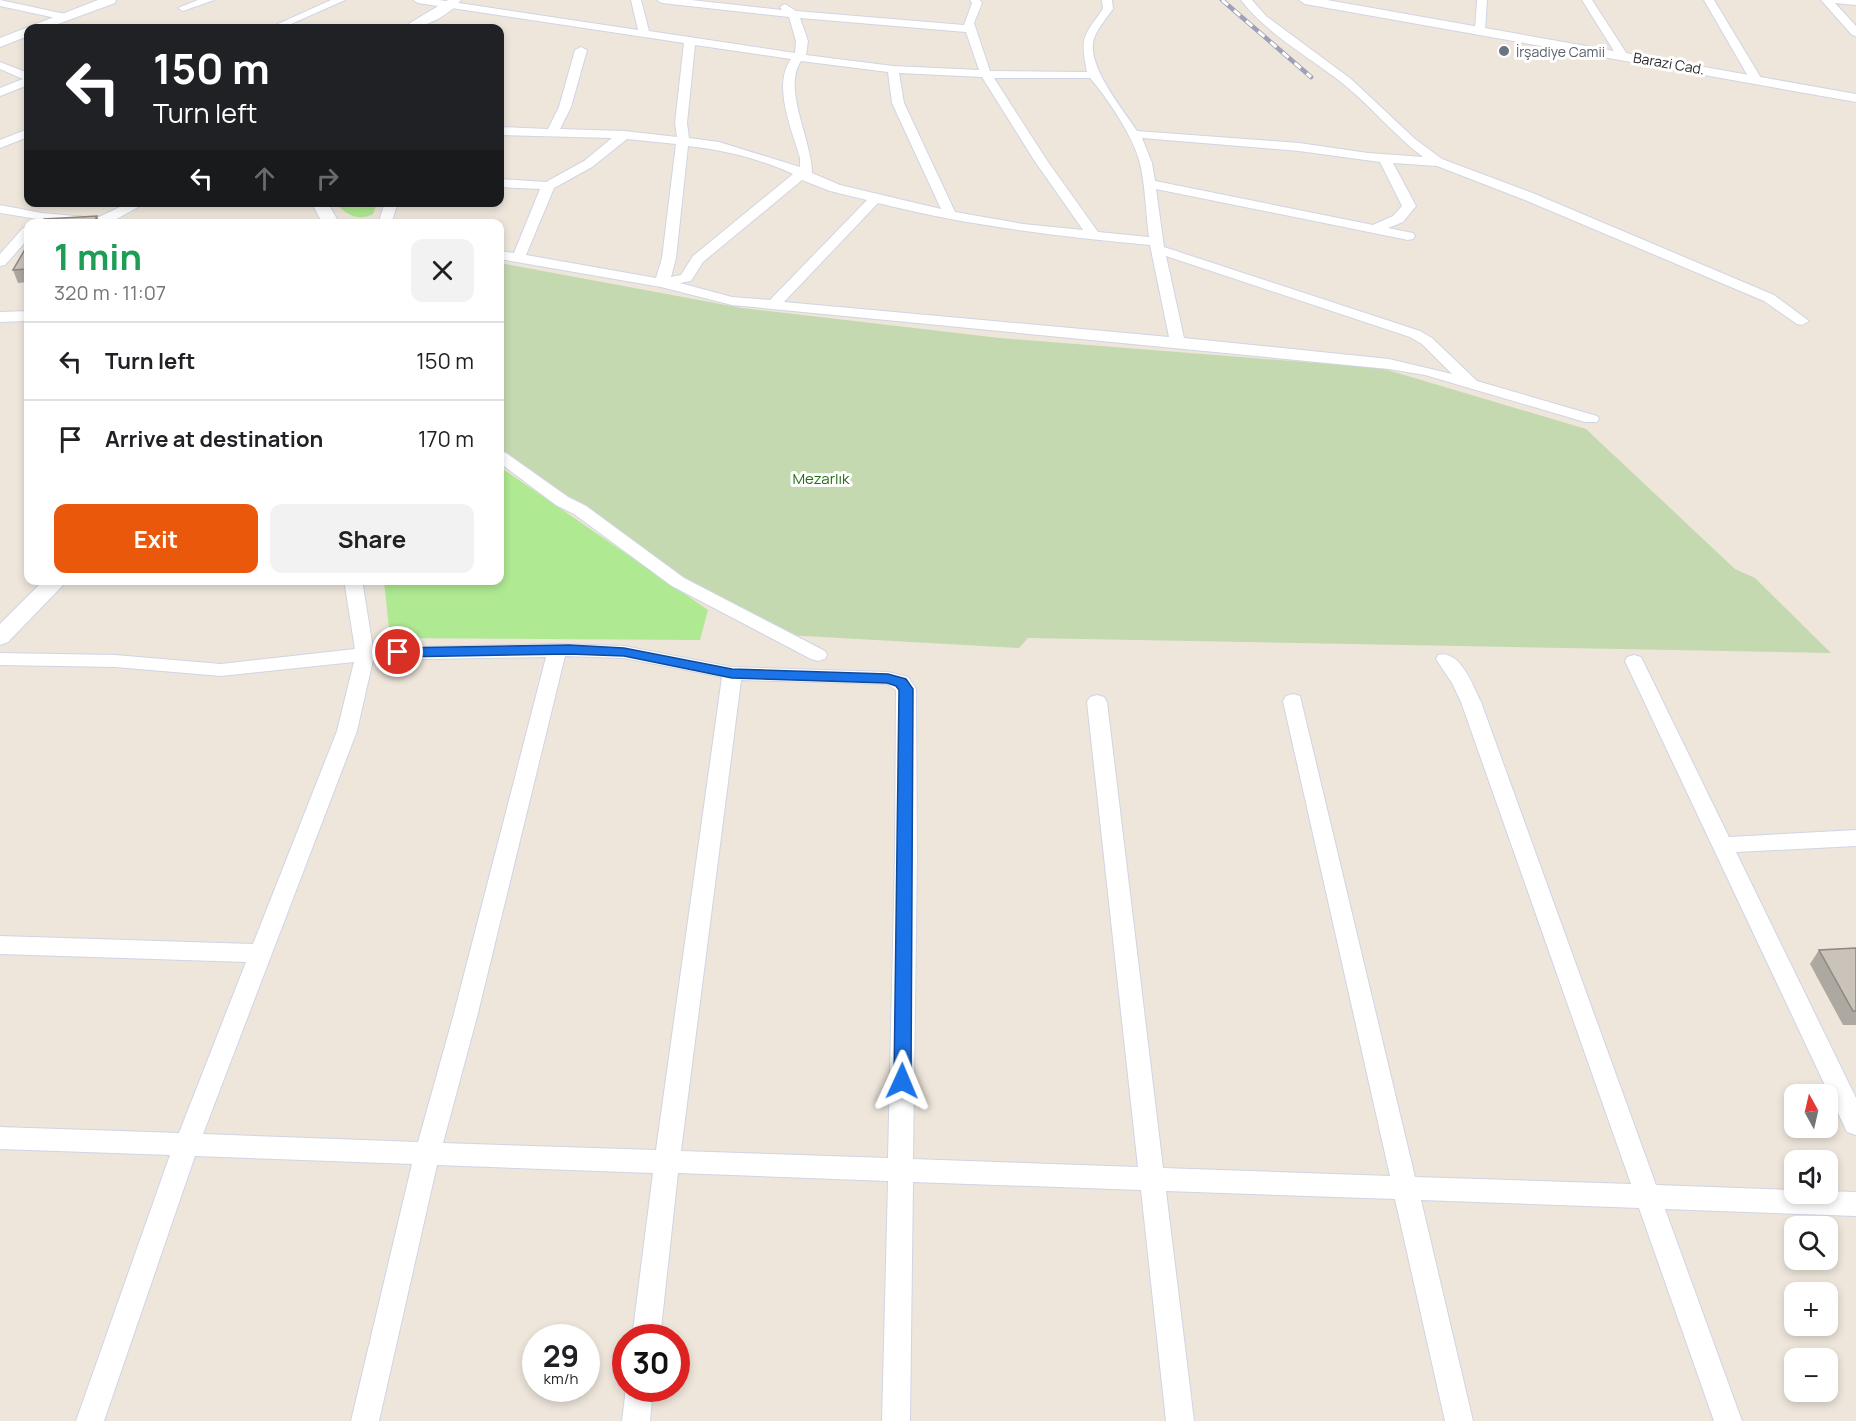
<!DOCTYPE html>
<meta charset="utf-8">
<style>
:root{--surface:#fff;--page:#f2f2f2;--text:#202124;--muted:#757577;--line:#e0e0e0;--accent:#ea580c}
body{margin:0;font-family:Manrope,sans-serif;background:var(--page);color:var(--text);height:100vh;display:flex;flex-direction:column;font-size:22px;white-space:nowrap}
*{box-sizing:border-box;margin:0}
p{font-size:20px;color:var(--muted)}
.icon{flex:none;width:33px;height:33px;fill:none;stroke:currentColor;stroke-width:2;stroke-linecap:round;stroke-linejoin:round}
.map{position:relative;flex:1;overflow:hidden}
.panel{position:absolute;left:24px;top:219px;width:480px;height:366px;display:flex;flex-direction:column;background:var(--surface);border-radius:12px;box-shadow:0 3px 9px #0003}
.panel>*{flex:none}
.hud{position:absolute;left:24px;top:24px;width:480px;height:183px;border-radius:12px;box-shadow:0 3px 9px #0003;background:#202124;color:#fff;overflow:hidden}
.needle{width:39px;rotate:352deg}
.tools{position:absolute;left:1784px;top:1084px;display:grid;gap:12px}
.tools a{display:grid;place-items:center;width:54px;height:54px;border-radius:12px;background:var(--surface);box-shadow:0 3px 9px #0003;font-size:30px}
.speed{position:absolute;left:522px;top:1324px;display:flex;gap:12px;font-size:30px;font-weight:700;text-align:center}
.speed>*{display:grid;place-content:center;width:78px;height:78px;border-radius:50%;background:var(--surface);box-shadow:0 3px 9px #0003;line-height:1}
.speed small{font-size:15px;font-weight:400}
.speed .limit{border:9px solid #d22;background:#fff;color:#111}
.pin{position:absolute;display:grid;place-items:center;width:51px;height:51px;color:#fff;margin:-26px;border:3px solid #fff;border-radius:50%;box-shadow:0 2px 6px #0007}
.me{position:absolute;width:66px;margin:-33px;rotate:1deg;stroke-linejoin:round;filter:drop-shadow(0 0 4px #0008)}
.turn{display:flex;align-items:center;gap:21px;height:126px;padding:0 30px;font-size:27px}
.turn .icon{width:78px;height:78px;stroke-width:2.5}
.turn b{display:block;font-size:42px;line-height:51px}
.lanes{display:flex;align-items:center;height:57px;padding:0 30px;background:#0003;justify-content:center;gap:30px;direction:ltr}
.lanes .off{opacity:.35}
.round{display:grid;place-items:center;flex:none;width:63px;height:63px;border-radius:12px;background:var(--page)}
.summary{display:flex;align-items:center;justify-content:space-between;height:102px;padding:0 30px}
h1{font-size:36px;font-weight:700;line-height:45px;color:#1e9e55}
.button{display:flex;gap:12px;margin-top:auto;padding:12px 30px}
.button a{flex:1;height:69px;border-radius:12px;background:var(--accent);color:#fff;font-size:24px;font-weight:700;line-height:69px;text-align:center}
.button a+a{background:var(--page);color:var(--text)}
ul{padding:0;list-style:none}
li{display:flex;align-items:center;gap:18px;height:78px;padding:0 30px;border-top:2px solid var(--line)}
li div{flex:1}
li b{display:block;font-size:22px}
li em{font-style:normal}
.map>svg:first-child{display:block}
.green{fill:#afe992}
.cemetery{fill:#c4d9b0}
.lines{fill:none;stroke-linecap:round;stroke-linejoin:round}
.minor-casing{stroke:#d0d4e4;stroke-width:2}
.tertiary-casing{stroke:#d0d4e4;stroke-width:2}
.minor{fill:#fff;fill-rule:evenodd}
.tertiary{fill:#fff;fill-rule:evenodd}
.rail-casing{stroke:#9da0b6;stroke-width:4.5}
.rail{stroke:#fff;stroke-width:3;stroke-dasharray:8;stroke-linecap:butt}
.wall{fill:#ada8a0}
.shaded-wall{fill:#8d8882}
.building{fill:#c9c3ba;stroke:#8d8882;stroke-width:1.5}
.route{fill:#1a73e8;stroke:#114b97;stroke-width:1.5}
.worship-dot{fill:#6b7280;stroke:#fff;stroke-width:2}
.labels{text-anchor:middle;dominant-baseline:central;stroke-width:6;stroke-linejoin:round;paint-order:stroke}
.far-worship-label{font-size:14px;fill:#5b616d;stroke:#fff;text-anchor:start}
.far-street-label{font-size:14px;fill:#2a2a2a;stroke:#fff}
.park-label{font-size:15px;fill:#256e14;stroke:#fff}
</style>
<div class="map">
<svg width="1856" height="1421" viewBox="0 0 1856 1421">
<rect width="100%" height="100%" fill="#eee6db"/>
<g class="green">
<path d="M 335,203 L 377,203 L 373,214 C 357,222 346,214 335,203 Z"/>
<path d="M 500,467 L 708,610 L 700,640 L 390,638 L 384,581 L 500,580 Z"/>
</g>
<path class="cemetery" d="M 500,263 L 742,308 L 1000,338 L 1381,368 L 1586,429 L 1735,569 L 1755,578 L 1831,653 L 1028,638 L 1019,648 L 768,634 L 500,461 Z"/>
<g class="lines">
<defs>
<g id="minor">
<path d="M 0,0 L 65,14 L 70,17 L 65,20 L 0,6 Z"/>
<path d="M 198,0 L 214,0 L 183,11 L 178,8 Z"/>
<path d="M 331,0 L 345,0 L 282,28 L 269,28 Z"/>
<path d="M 413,0 L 439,0 L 638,30 L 631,0 L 641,0 L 649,31 L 795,53 L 796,41 L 789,17 L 662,3 L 657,0 L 691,0 L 782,10 L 780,7 L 785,4 L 796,11 L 964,25 L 972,3 L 970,0 L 980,0 L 982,3 L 974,23 L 990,71 L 1087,72 C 1080,37 1083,37 1103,9 L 1102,0 L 1112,0 L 1113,9 C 1107,17 1099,27 1095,36 C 1083,62 1123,109 1137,131 L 1299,143 L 1368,153 L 1423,157 C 1394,135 1370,105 1341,82 C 1308,56 1267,34 1241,0 L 1252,0 L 1266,16 L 1351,79 L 1415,139 L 1442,159 L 1535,194 L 1774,295 L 1809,321 L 1802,325 L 1797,324 L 1764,301 L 1525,200 L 1437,166 L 1393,163 L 1416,206 L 1403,222 L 1388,228 L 1413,233 L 1415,236 L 1413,239 L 1408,240 L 1156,189 L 1164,247 L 1420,331 L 1432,338 L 1477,381 L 1597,416 L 1599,419 L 1597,422 L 1585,422 L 1425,375 L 1389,369 L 732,305 L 661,287 L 500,259 L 500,251 L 514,253 L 540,189 L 500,187 L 500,179 L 546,182 L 584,161 L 612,138 L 500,135 L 500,127 L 548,129 L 559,107 L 575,50 L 581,47 L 587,50 L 571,107 L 560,129 L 624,131 L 677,137 L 675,123 L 684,43 L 418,3 ZM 800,18 L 966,32 L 979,70 L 893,66 L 806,55 L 808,41 ZM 695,45 L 791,59 C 772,86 792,129 800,158 L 800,167 L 719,142 L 689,138 L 687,123 ZM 801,61 L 888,72 L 892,103 L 941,209 L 840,185 L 812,173 C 812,140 782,89 801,61 ZM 899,73 L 982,77 L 1034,160 L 1083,230 L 1023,224 L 955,212 L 904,103 ZM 994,78 L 1090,78 C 1108,99 1133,136 1140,163 C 1145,184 1146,214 1149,237 L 1098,232 L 1046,159 ZM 1142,138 L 1299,151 L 1380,162 L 1402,206 L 1393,216 L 1373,225 L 1155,181 L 1152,163 ZM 627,139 L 676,144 L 662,258 L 656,278 L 526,255 L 554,188 L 592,167 ZM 688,146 C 724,150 761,159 793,174 L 693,256 L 681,275 L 671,277 L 676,258 ZM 802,180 L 830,191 L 867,200 L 770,300 L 732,297 L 680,283 L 691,281 L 703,262 ZM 878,203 C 968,226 1058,236 1150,245 L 1169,337 L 784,302 ZM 1166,256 L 1410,337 L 1422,344 L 1452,374 L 1389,359 L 1184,338 Z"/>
<path d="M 1477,0 L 1487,0 L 1485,30 L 1480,33 L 1475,30 Z"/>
<path d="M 1582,0 L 1592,0 L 1627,54 L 1625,56 L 1617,56 Z"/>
<path d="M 1704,0 L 1714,0 L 1761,78 L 1759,80 L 1751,80 L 1749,78 Z"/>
<path d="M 1821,0 L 1856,0 L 1856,5 L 1835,3 L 1856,26 L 1856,36 L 1852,35 Z"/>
<path d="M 0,62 L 28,73 L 28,85 L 0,96 L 0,88 L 23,79 L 0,69 Z"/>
<path d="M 28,129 L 28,137 L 0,148 L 0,140 Z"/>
<path d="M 130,202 L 147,202 L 115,220 L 122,224 L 69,224 L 0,213 L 0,205 L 42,213 L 97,218 Z"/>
<path d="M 385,202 L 398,202 L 391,224 L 378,224 Z"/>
<path d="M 28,227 L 28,239 L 5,265 L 0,266 L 0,254 L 23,228 Z"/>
<path d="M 500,451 L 506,453 L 568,497 L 586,506 L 684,578 L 825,651 L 827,655 L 825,659 L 818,661 L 811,659 L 672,586 L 574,514 L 556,505 L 500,463 Z"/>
<path d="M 344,580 L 362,580 L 373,648 L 557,644 L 624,646 L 732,667 L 888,672 L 908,677 L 916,689 L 917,856 L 913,1159 L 1138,1167 L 1087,702 L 1090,697 L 1097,695 L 1104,697 L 1107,702 L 1163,1168 L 1390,1176 L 1283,701 L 1286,696 L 1293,694 L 1300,696 L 1415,1177 L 1631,1184 L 1461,702 L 1452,683 L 1436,659 L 1438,655 C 1460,649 1473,686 1481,702 L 1656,1185 L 1794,1190 L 1794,1194 L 1827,1194 L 1827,1191 L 1856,1192 L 1856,1216 L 1665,1209 L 1742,1421 L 1714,1421 L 1639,1208 L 1421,1200 L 1473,1421 L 1445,1421 L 1395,1199 L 1166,1191 L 1194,1421 L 1166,1421 L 1141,1190 L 913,1182 L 910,1421 L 882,1421 L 888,1181 L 678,1173 L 660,1338 L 632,1338 L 653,1173 L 437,1165 L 379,1421 L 351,1421 L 412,1164 L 195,1156 L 104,1421 L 76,1421 L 170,1155 L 0,1149 L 0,1127 L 179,1133 L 246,962 L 0,954 L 0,936 L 253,944 L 337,731 L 354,662 L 221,676 L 115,667 L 0,665 L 0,653 L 115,655 L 221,664 L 355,649 ZM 565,656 L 624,658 L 722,677 L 656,1150 L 443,1143 L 477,1017 ZM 546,657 L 453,1017 L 418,1142 L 203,1134 L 357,731 L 373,660 ZM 741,680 L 887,684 L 896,690 L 895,856 L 888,1158 L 681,1151 Z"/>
<path d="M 1634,655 L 1641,657 L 1643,661 L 1729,837 L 1856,830 L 1856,846 L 1736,852 L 1856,1098 L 1856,1135 L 1847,1132 L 1625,661 L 1627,657 Z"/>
<path d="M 626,1388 L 653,1389 L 650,1421 L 622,1421 Z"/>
</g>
<g id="tertiary">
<path d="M 98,0 L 116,0 L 115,3 L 47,28 L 28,28 L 28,36 L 0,47 L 0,38 Z"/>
<path d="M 448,0 L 461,0 C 449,16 421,30 402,28 Z"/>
<path d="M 1299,0 L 1327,0 L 1856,94 L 1856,102 L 1305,4 Z"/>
<path d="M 311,202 L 327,202 L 340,224 L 323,224 Z"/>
<path d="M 28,311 L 28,321 L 0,322 L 0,312 Z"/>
<path d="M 44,580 L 68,580 L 8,642 L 0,645 L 0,624 Z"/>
</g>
</defs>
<use href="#minor" class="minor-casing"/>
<use href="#tertiary" class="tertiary-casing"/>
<use href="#minor" class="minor"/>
<use href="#tertiary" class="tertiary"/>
<defs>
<path id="rail" d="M 1222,0 L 1311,77"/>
</defs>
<use href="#rail" class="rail-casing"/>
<use href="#rail" class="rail"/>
</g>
<g class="wall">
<path d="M 28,244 L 28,282 L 18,283 L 13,270 Z"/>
<path d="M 1856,948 L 1856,1025 L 1843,1025 L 1810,964 L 1819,950 Z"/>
</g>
<path class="shaded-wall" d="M 97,216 L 100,224 L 93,224 Z"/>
<g class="building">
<path d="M 97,216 L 93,224 L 41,224 L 44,219 Z"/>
<path d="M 28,244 L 28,269 L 13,270 Z"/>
<path d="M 1856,948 L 1856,1011 L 1853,1011 L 1819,950 Z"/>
</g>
<path class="route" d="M 569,645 L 624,648 L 732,669 L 888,674 L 906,679 L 913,689 L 911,1081 L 908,1086 L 902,1088 L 896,1086 L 894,1081 L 899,690 L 896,686 L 887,683 L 732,678 L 624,656 L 569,654 L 398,657 L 391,652 L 398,648 Z"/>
<circle class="worship-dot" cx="1504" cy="51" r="6"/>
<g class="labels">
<g class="far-worship-label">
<text x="1516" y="51">İrşadiye Camii</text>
</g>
<g class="far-street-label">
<text transform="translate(1669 63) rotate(10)">Barazi Cad.</text>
</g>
<g class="park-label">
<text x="821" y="478">Mezarlık</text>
</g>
</g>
</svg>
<div class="tools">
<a><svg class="needle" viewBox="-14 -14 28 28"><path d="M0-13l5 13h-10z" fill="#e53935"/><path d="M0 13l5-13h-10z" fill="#757577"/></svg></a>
<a><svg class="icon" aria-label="sound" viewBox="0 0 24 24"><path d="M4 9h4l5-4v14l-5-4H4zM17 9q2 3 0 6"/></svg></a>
<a><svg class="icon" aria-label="search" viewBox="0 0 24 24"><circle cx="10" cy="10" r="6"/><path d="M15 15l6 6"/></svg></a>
<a>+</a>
<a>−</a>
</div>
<div class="speed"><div>29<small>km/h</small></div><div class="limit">30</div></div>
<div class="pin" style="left:398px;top:652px;background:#d93025"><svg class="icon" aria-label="arrive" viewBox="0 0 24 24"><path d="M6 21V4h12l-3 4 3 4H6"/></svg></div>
<svg class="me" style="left:902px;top:1081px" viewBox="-20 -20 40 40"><path d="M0-17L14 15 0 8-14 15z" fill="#1a73e8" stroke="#fff" stroke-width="4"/></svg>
<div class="hud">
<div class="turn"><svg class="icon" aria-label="left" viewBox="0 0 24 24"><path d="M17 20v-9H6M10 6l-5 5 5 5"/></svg><div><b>150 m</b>Turn left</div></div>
<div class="lanes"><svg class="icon" aria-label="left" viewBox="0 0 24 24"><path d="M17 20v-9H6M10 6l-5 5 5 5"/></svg><svg class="icon off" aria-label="ahead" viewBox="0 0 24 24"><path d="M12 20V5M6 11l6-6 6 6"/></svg><svg class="icon off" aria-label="right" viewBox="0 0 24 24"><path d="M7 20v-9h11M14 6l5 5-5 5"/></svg></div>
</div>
<section class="panel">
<div class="summary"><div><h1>1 min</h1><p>320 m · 11:07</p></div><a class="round"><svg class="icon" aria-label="close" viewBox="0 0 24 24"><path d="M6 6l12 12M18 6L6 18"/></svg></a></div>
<ul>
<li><svg class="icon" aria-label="left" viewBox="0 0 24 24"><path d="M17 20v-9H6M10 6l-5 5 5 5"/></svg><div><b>Turn left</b></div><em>150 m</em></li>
<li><svg class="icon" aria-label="arrive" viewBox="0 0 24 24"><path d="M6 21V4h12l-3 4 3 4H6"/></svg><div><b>Arrive at destination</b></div><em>170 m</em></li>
</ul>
<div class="button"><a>Exit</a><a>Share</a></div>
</section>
</div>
